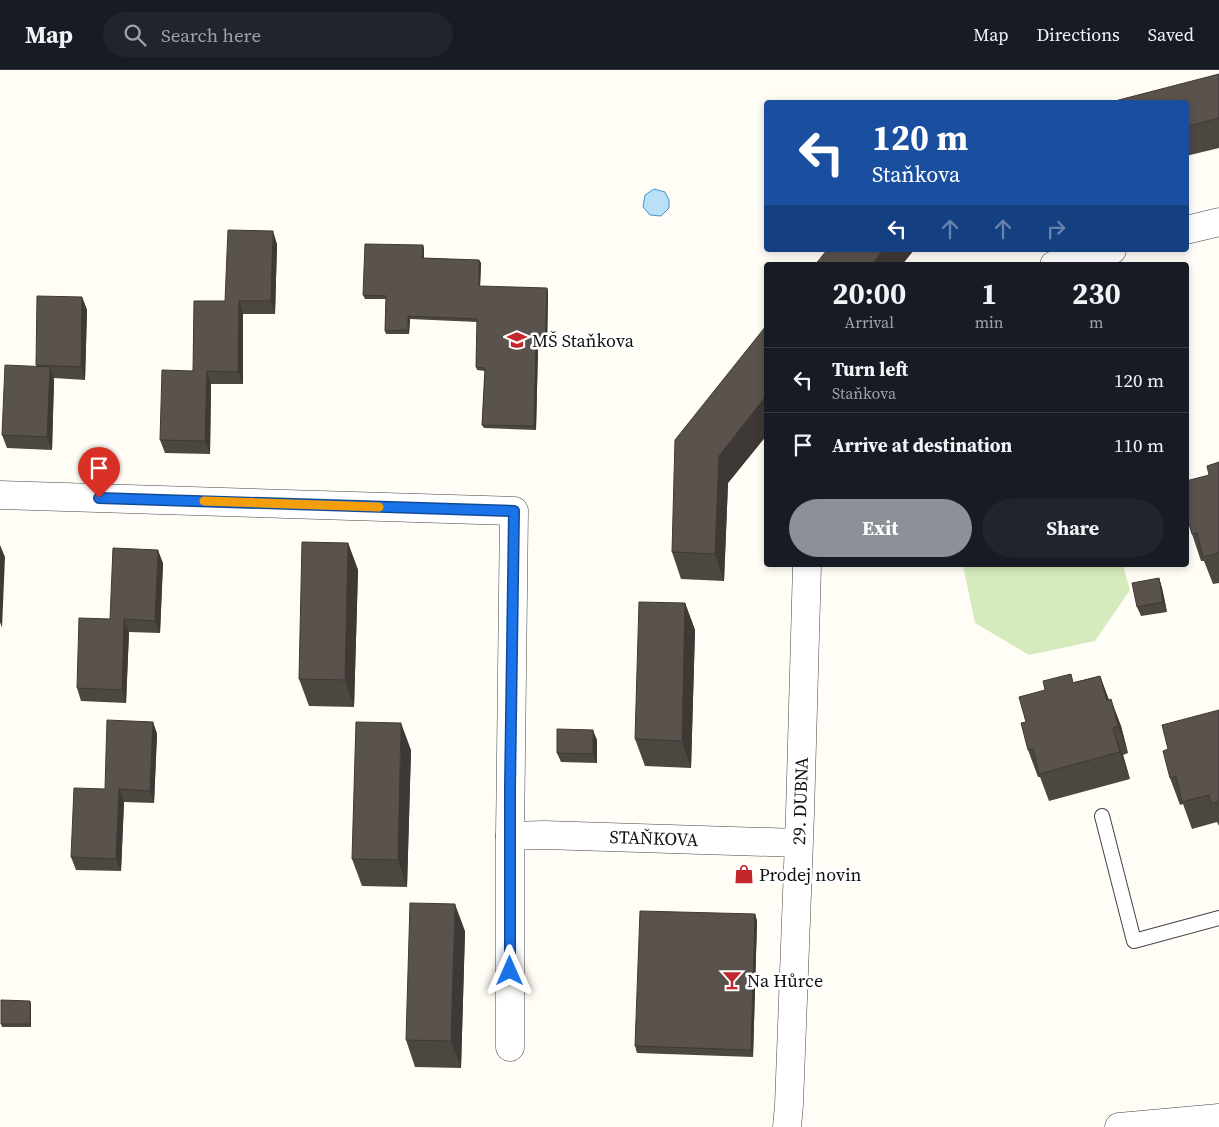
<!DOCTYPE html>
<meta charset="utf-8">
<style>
:root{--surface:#171b24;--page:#20242c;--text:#f1f3f6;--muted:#9ea1a6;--line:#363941;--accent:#8c9099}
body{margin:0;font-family:"Source Serif 4",serif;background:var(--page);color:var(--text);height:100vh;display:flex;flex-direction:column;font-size:19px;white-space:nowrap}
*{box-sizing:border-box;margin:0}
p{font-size:16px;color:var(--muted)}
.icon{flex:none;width:28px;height:28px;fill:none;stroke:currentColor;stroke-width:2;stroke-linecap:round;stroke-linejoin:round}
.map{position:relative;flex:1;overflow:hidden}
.details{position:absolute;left:764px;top:192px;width:425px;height:305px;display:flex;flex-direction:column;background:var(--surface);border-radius:5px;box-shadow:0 2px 8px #0003}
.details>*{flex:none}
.top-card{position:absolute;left:764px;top:30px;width:425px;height:152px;border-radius:5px;box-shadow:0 2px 8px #0003;background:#1a4fa0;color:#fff;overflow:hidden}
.pin{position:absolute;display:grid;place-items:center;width:42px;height:42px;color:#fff;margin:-51px -21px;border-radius:50% 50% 50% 0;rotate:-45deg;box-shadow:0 0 5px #0007}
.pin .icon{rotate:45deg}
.me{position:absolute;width:55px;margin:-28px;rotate:0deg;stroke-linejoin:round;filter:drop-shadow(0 0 4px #0008)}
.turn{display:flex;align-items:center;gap:18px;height:105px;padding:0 25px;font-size:22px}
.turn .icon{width:65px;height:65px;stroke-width:2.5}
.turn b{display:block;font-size:35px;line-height:42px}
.lanes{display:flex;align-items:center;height:48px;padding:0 25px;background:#0003;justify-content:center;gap:25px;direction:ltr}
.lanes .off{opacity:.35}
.eta{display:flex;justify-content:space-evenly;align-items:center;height:85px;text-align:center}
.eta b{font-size:30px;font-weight:700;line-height:35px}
.primary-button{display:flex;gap:10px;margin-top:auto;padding:10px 25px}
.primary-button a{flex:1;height:58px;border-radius:30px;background:var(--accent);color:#fff;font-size:20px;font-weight:700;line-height:58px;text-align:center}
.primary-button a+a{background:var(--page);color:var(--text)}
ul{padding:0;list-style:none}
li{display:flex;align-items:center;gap:15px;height:65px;padding:0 25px;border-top:1px solid var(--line)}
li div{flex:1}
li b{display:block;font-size:19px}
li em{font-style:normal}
header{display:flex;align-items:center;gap:30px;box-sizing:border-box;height:70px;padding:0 25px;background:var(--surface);border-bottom:1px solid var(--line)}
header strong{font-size:24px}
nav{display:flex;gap:28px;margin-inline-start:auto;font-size:18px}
.search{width:350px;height:45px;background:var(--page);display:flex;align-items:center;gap:12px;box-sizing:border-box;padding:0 18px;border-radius:28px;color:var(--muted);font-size:19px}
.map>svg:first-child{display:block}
.green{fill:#d5ebbd}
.water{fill:#b9e0f7;stroke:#3f96cf}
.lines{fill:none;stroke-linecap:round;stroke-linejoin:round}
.service-casing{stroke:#444;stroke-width:16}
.minor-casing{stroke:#444;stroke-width:29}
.tertiary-casing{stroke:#444;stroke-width:29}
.service{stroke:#fff;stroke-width:14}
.minor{stroke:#fff;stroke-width:28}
.tertiary{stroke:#fff;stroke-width:28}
.wall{fill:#4d4742}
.shaded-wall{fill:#3f3936}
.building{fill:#5a524d;stroke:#3f3936}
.route-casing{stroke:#114b97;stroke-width:12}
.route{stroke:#1a73e8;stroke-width:9}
.slow{stroke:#f59e0b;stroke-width:9}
.labels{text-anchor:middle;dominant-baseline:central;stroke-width:5;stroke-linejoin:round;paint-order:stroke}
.poi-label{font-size:18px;fill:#111;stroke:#fff;text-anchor:start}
.street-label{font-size:18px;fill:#111;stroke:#fff}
</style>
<header>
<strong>Map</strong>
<div class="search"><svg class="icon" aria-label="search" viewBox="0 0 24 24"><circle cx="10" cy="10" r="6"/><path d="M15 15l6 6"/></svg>Search here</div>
<nav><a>Map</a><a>Directions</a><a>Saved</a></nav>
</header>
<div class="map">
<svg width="1219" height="1057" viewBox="0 0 1219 1057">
<rect width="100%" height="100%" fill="#fffdf5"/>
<path class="green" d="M 963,495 L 1123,495 L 1130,520 L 1095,571 L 1029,585 L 975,553 Z"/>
<path class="water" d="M 654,119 L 665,122 L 669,130 L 669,138 L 661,146 L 650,145 L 643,137 L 645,125 Z"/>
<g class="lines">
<defs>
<path id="service" d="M 1102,746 L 1134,871 L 1219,848"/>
<g id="minor">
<path d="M 1186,160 L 1219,152"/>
<path d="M 1054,195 L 1112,180"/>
<path d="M 0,425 L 514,441 L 510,766 L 544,765 L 798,773"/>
<path d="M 510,977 L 510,766"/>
<path d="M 787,1057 L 789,1035 L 800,744 L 807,495"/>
</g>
<path id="tertiary" d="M 1119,1057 L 1219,1048"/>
</defs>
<use href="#service" class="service-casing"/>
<use href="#minor" class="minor-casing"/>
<use href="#tertiary" class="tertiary-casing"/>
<use href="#service" class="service"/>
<use href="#minor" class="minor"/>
<use href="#tertiary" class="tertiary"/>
</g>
<g class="wall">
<path d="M 1219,4 L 1219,78 L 1186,86 L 1186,32 Z"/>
<path d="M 277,174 L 275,244 L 243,244 L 243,314 L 211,314 L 210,384 L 165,383 L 160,370 L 225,231 Z"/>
<path d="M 423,175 L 424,179 L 424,188 L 479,190 L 481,193 L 480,216 L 548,221 L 547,278 L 538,278 L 536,360 L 484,358 L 482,355 L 485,301 L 477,300 L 476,297 L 477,252 L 410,249 L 409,264 L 386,264 L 385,261 L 386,229 L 365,229 L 363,225 Z"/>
<path d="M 82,227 L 87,240 L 85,310 L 54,308 L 52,380 L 7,378 L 2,365 L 37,296 L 36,295 Z"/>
<path d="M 766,256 L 766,366 L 728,413 L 724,511 L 681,509 L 672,482 Z"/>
<path d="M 1219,392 L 1219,513 L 1213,514 L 1204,491 L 1201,491 L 1192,464 L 1209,405 Z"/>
<path d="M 348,473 L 358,500 L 354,637 L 309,636 L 299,609 Z"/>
<path d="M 163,493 L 160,563 L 129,562 L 126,633 L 81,631 L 77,618 Z"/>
<path d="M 1159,508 L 1162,518 L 1167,542 L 1141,546 L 1137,537 Z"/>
<path d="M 685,533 L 695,560 L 691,698 L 645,696 L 635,669 Z"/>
<path d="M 1100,606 L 1109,630 L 1121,656 L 1128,683 L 1123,685 L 1130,709 L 1049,731 L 1040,707 L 1038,707 L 1028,680 L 1026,652 L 1074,612 Z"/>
<path d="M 1219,640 L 1219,756 L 1217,752 L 1192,759 L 1183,734 L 1180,735 L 1170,708 L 1168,679 Z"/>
<path d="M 153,652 L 157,664 L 154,733 L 124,732 L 121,801 L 76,800 L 71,787 L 105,719 Z"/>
<path d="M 597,670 L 597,693 L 561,692 L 557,683 Z"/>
<path d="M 411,680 L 407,817 L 362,816 L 352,789 Z"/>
<path d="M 755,844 L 757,851 L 753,987 L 637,983 L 635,976 Z"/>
<path d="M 465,861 L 461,998 L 415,997 L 406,970 Z"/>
<path d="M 31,934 L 31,957 L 2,957 L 1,954 Z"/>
</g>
<g class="shaded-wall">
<path d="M 273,161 L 277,174 L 275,244 L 271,231 Z"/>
<path d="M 423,175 L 424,179 L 423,191 L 422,188 Z"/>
<path d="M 883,180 L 914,180 L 902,195 L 871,195 Z"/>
<path d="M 479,190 L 481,193 L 480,219 L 479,216 Z"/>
<path d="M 547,218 L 548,221 L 547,278 L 545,275 Z"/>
<path d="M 82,227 L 87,240 L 85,310 L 81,297 Z"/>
<path d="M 239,231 L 243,244 L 243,314 L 238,302 Z"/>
<path d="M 408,246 L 410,249 L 409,264 L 408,260 Z"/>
<path d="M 536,275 L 538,278 L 536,360 L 534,356 Z"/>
<path d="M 50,297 L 54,310 L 52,380 L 47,367 Z"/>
<path d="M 207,301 L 211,314 L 210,384 L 205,371 Z"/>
<path d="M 766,326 L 766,366 L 728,413 L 724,511 L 715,484 L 719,386 Z"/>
<path d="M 348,473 L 358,500 L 354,637 L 345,610 Z"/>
<path d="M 0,475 L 5,487 L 2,558 L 0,552 Z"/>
<path d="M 158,480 L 163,493 L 160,563 L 155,551 Z"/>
<path d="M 1159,508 L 1162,518 L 1167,542 L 1163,532 Z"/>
<path d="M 685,533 L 695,560 L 691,698 L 682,671 Z"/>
<path d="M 124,549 L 129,562 L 126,633 L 122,620 Z"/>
<path d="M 1100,606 L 1110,633 L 1116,658 L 1107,631 Z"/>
<path d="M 1111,629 L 1121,656 L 1128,683 L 1118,656 Z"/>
<path d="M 153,652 L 157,664 L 154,733 L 150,721 Z"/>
<path d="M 401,653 L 411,680 L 407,817 L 398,790 Z"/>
<path d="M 1113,658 L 1123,685 L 1130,709 L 1120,682 Z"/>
<path d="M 593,660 L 597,670 L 597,693 L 593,684 Z"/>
<path d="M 119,719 L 124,732 L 121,801 L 116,789 Z"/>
<path d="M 455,834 L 465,861 L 461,998 L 451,971 Z"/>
<path d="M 755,844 L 757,851 L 753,987 L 751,980 Z"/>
<path d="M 30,931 L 31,934 L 31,957 L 30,954 Z"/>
</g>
<g class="building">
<path d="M 1219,4 L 1219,48 L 1186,57 L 1186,32 L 1111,32 Z"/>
<path d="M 228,160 L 273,161 L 271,231 L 239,231 L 238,302 L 207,301 L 205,371 L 160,370 L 162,300 L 193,301 L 194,231 L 225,231 Z"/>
<path d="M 365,174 L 423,175 L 422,188 L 479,190 L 479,216 L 547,218 L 545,275 L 536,275 L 534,356 L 482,355 L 485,298 L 476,297 L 477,249 L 408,246 L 408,260 L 385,261 L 386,226 L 363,225 Z"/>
<path d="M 827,180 L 883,180 L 871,195 L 815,195 Z"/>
<path d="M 37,226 L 82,227 L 81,297 L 36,295 Z"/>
<path d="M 766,256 L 766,326 L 719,386 L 715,484 L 672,482 L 675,370 Z"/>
<path d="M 5,295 L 50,297 L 47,367 L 2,365 Z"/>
<path d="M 1219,392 L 1219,483 L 1203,487 L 1197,463 L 1192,464 L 1186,444 L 1186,437 L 1189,436 L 1186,424 L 1186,411 L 1209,405 L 1207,396 Z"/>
<path d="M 302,472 L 348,473 L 345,610 L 299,609 Z"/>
<path d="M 113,478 L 158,480 L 155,551 L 124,549 L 122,620 L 77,618 L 79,548 L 110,549 Z"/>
<path d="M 1159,508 L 1163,532 L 1137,537 L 1132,513 Z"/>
<path d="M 639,532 L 685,533 L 682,671 L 635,669 Z"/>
<path d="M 1071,604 L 1073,613 L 1100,606 L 1107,631 L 1111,629 L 1118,656 L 1113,658 L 1120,682 L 1039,704 L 1033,679 L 1028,680 L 1021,653 L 1026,652 L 1019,627 L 1045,620 L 1043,611 Z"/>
<path d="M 1219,640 L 1219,731 L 1211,734 L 1209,725 L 1182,732 L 1176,706 L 1170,708 L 1163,681 L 1168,679 L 1162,655 Z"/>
<path d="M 107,650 L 153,652 L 150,721 L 119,719 L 116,789 L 71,787 L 74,718 L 105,719 Z"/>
<path d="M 356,652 L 401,653 L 398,790 L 352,789 Z"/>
<path d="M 557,659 L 593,660 L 593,684 L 557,683 Z"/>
<path d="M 410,833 L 455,834 L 451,971 L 406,970 Z"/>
<path d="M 640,841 L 755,844 L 751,980 L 635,976 Z"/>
<path d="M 1,930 L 30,931 L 30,954 L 1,954 Z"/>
</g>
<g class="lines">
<defs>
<path id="route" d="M 99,428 L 514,441 L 510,718 L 510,901"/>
</defs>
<use href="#route" class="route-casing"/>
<use href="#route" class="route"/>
<path class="slow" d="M 204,431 L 379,437"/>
</g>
<defs>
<symbol id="school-bare" viewBox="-9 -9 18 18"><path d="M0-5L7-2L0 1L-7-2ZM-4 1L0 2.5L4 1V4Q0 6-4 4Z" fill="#c4262e" stroke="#fff" stroke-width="2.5" paint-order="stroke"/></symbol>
<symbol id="shop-bare" viewBox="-9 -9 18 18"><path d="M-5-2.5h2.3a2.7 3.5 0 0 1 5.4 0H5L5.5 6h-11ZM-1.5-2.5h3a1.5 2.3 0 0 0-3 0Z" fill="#c4262e" stroke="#fff" stroke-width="2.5" paint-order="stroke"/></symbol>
<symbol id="bar-bare" viewBox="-9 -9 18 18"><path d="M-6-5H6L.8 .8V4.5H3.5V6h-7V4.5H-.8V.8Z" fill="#c4262e" stroke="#fff" stroke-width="2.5" paint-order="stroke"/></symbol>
</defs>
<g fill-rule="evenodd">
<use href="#school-bare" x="503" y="256" width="28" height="28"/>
<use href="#shop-bare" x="730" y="790" width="28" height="28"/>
<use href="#bar-bare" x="718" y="896" width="28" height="28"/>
</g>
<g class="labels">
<g class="poi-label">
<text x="532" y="270">MŠ Staňkova</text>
<text x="759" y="804">Prodej novin</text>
<text x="747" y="910">Na Hůrce</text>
</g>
<g class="street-label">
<text transform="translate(800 731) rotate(-88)">29. DUBNA</text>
<text transform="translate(654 768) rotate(2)">STAŇKOVA</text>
</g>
</g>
</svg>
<div class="pin" style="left:99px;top:428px;background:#d93025"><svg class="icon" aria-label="arrive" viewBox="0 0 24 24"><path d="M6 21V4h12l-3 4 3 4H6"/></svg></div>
<svg class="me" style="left:510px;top:901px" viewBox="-20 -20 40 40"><path d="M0-17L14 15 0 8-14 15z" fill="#1a73e8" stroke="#fff" stroke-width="4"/></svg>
<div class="top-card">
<div class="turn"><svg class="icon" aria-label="left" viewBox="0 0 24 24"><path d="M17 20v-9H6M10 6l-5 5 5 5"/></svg><div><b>120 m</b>Staňkova</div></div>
<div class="lanes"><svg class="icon" aria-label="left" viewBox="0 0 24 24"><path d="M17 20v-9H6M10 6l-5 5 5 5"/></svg><svg class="icon off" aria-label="ahead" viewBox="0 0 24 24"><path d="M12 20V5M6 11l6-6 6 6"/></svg><svg class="icon off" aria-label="ahead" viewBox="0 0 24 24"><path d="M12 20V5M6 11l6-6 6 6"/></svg><svg class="icon off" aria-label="right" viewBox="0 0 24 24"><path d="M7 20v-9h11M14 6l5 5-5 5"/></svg></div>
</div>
<section class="details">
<div class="eta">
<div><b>20:00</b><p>Arrival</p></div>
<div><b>1</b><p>min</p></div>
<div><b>230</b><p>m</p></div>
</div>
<ul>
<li><svg class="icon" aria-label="left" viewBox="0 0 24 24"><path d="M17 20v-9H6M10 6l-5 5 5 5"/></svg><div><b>Turn left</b><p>Staňkova</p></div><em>120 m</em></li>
<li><svg class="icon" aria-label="arrive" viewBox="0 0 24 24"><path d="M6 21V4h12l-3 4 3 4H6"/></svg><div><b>Arrive at destination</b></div><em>110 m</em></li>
</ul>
<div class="primary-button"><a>Exit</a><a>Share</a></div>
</section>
</div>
